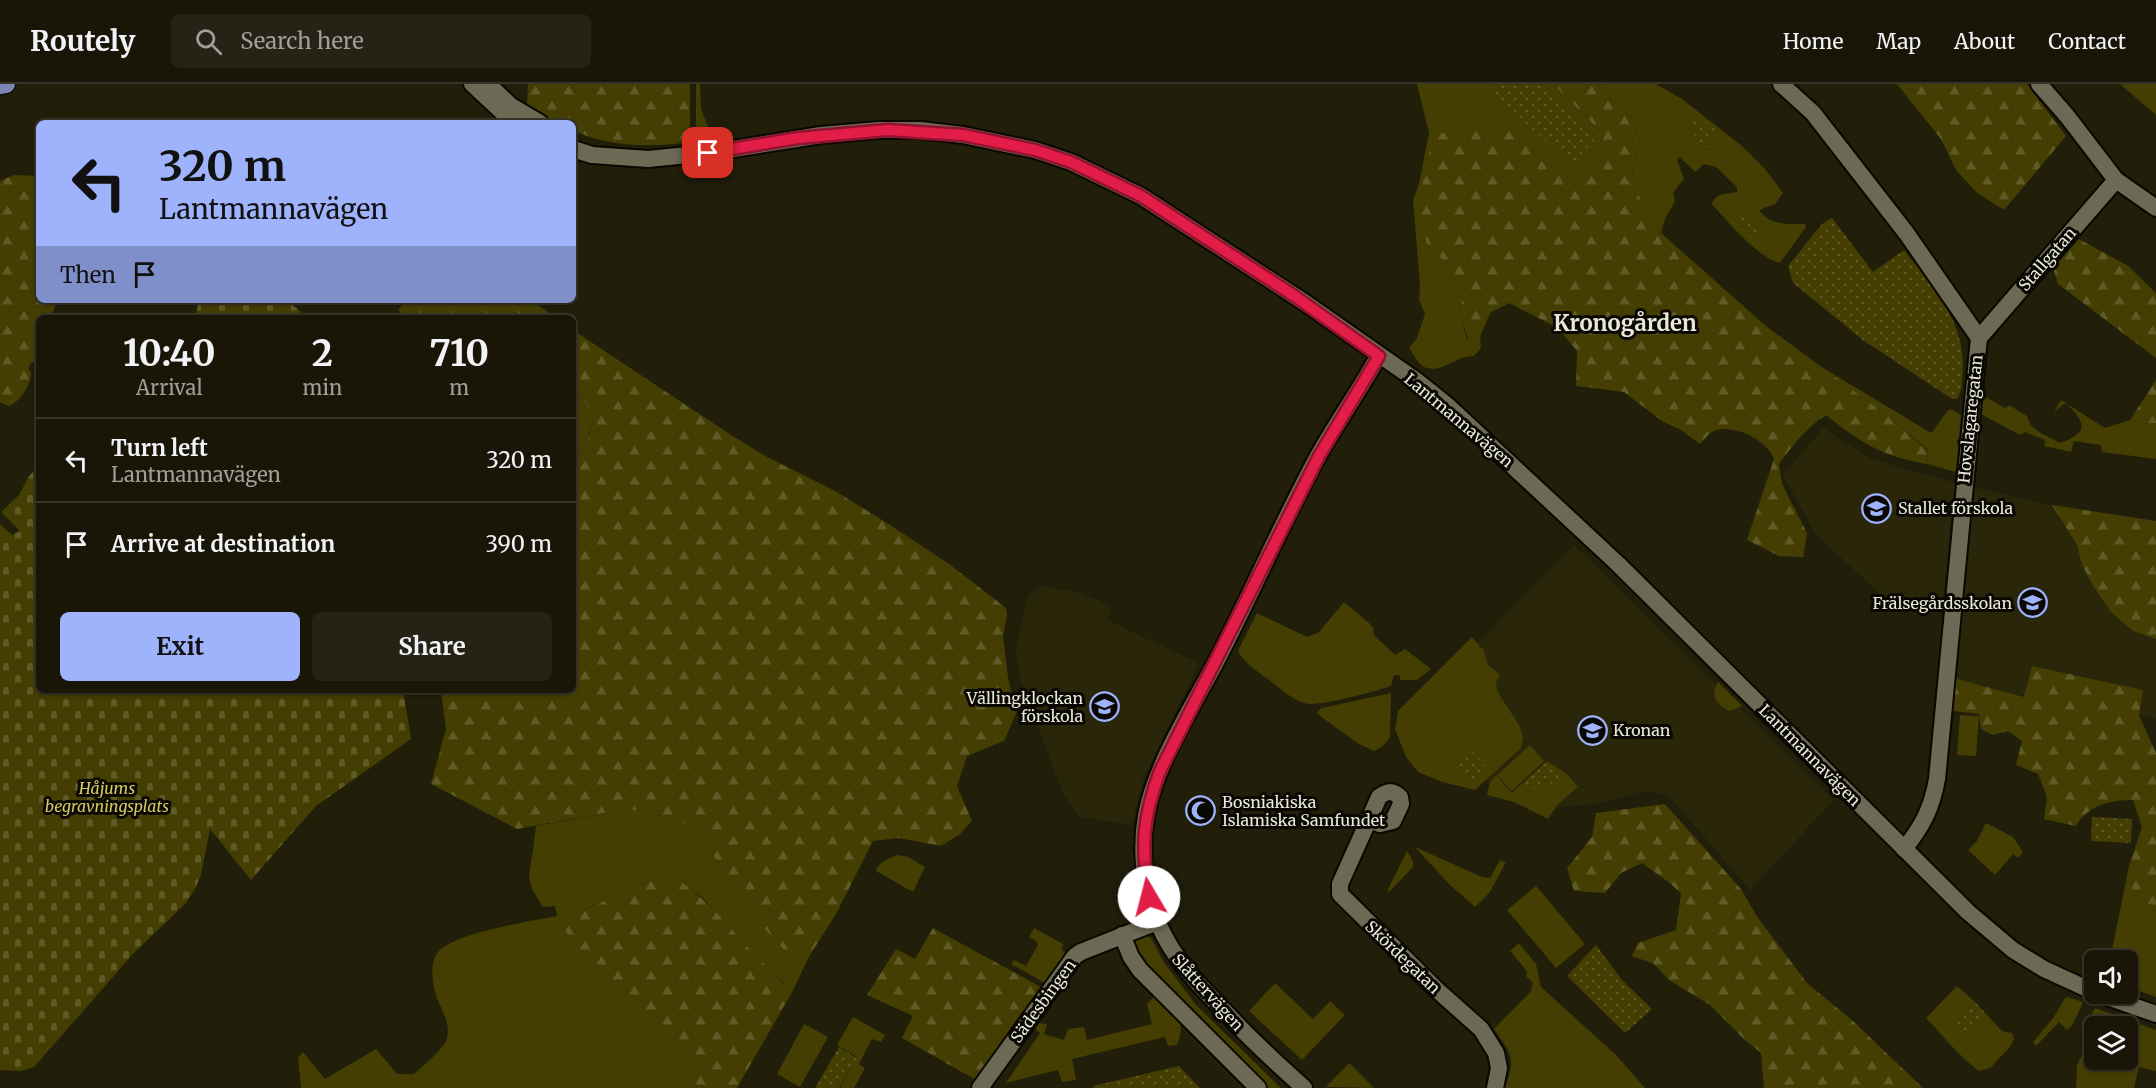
<!DOCTYPE html>
<meta charset="utf-8">
<style>
:root{--surface:#191608;--page:#262316;--text:#f1f3f6;--muted:#9f9f9c;--line:#373529;--accent:#9fb3fd}
body{margin:0;font-family:Merriweather,serif;background:var(--page);color:var(--text);height:100vh;display:flex;flex-direction:column;font-size:22px;white-space:nowrap}
*{box-sizing:border-box;margin:0}
p{font-size:20px;color:var(--muted)}
.icon{flex:none;width:33px;height:33px;fill:none;stroke:currentColor;stroke-width:2;stroke-linecap:round;stroke-linejoin:round}
.map{position:relative;flex:1;overflow:hidden}
.drawer{position:absolute;left:36px;top:231px;width:540px;height:378px;display:flex;flex-direction:column;background:var(--surface);border-radius:9px;box-shadow:0 2px 4px #0004,0 0 0 2px var(--line)}
.drawer>*{flex:none}
.top-card{position:absolute;left:36px;top:36px;width:540px;height:183px;border-radius:9px;box-shadow:0 2px 4px #0004,0 0 0 2px var(--line);background:#9fb3fd;color:#111;overflow:hidden}
.tools{position:absolute;left:2084px;top:866px;display:grid;gap:12px}
.tools a{display:grid;place-items:center;width:54px;height:54px;border-radius:9px;background:var(--surface);box-shadow:0 2px 4px #0004,0 0 0 2px var(--line);font-size:30px}
.pin{position:absolute;display:grid;place-items:center;width:51px;height:51px;color:#fff;margin:-26px;border-radius:12px;box-shadow:0 3px 9px #0006}
.me{position:absolute;width:66px;margin:-33px;rotate:352deg;stroke-linejoin:round;filter:drop-shadow(0 0 4px #0008)}
.turn{display:flex;align-items:center;gap:21px;height:126px;padding:0 24px;font-size:27px}
.turn .icon{width:78px;height:78px;stroke-width:2.5}
.turn b{display:block;font-size:42px;line-height:51px}
.then{display:flex;align-items:center;height:57px;padding:0 24px;background:#0003;gap:12px;font-size:22px}
.eta{display:flex;justify-content:space-evenly;align-items:center;height:102px;text-align:center}
.eta b{font-size:36px;font-weight:700;line-height:42px}
.button{display:flex;gap:12px;margin-top:auto;padding:12px 24px}
.button a{flex:1;height:69px;border-radius:9px;background:var(--accent);color:#111;font-size:24px;font-weight:700;line-height:69px;text-align:center}
.button a+a{background:var(--page);color:var(--text)}
ul{padding:0;list-style:none}
li{display:flex;align-items:center;gap:18px;height:84px;padding:0 24px;border-top:2px solid var(--line)}
li div{flex:1}
li b{display:block;font-size:22px}
li em{font-style:normal}
header{display:flex;align-items:center;gap:36px;box-sizing:border-box;height:84px;padding:0 30px;background:var(--surface);border-bottom:2px solid var(--line)}
header strong{font-size:28px}
nav{display:flex;gap:33px;margin-inline-start:auto;font-size:21px}
.search{width:420px;height:54px;background:var(--page);display:flex;align-items:center;gap:15px;box-sizing:border-box;padding:0 21px;border-radius:9px;color:var(--muted);font-size:22px}
.map>svg:first-child{display:block}
.built{fill:#29260a}
.green{fill:#443e02;fill-rule:evenodd}
.forest{fill:url(#forest-firs)}
.cemetery{fill:url(#cemetery-stones)}
.park{fill:url(#park-dots)}
.lines{fill:none;stroke-linecap:round;stroke-linejoin:round}
.minor-casing{stroke:#0a0800;stroke-width:20}
.major-casing{stroke:#0a0800;stroke-width:21}
.minor{stroke:#6c6a54;stroke-width:16}
.major{stroke:#7986b1;stroke-width:18}
.route-casing{stroke:#92132f;stroke-width:15}
.route{stroke:#e11d48;stroke-width:10}
.labels{text-anchor:middle;dominant-baseline:central;stroke-width:6;stroke-linejoin:round;paint-order:stroke}
.street-label{font-size:16px;fill:#e9e8db;stroke:#090803}
.poi-label{font-size:16px;fill:#e9e8db;stroke:#090803;text-anchor:start}
.park-label{font-size:16px;font-style:italic;fill:#d7cb5f;stroke:#090803}
.district-label{font-size:22px;font-weight:bold;fill:#e9e8db;stroke:#090803}
</style>
<header>
<strong>Routely</strong>
<div class="search"><svg class="icon" aria-label="search" viewBox="0 0 24 24"><circle cx="10" cy="10" r="6"/><path d="M15 15l6 6"/></svg>Search here</div>
<nav><a>Home</a><a>Map</a><a>About</a><a>Contact</a></nav>
</header>
<div class="map">
<svg width="2156" height="1004" viewBox="0 0 2156 1004">
<defs>
<pattern id="forest-firs" width="22" height="20" patternUnits="userSpaceOnUse" patternTransform="scale(1.5)"><rect width="22" height="20" fill="#443e02"/><path d="M5 1l3.5 6h-7zM16 11l3.5 6h-7z" fill="#5f5a26"/></pattern>
<pattern id="cemetery-stones" width="16" height="16" patternUnits="userSpaceOnUse" patternTransform="scale(1.5)"><rect width="16" height="16" fill="#443e02"/><path d="M2 7V4a2 2 0 0 1 4 0v3zM10 15v-3a2 2 0 0 1 4 0v3z" fill="#5f5a26"/></pattern>
<pattern id="park-dots" width="8" height="8" patternUnits="userSpaceOnUse" patternTransform="scale(1.5)"><rect width="8" height="8" fill="#443e02"/><path d="M2 2h.1M6 6h.1" fill="none" stroke="#5f5a26" stroke-width="1.8" stroke-linecap="round"/></pattern>
</defs>
<rect width="100%" height="100%" fill="#211e0a"/>
<g class="built">
<path d="M 1824,343 L 1843,358 L 1872,375 L 1955,399 L 1942,528 L 1886,516 L 1815,449 L 1783,391 Z"/>
<path d="M 1972,403 L 2052,421 L 2077,461 L 2082,481 L 2133,547 L 2156,555 L 2156,635 L 2139,631 L 2143,606 L 2033,582 L 2025,613 L 1954,594 Z"/>
<path d="M 1574,461 L 1834,716 L 1750,806 L 1669,712 L 1643,707 L 1602,719 L 1540,725 L 1429,666 L 1432,605 Z"/>
<path d="M 1040,502 L 1079,508 L 1112,523 L 1107,536 L 1199,579 L 1144,694 L 1132,741 L 1080,733 L 1063,710 L 1040,649 L 1021,596 L 1015,568 L 1028,511 Z"/>
</g>
<g class="green">
<path d="M 696,0 L 700,0 L 701,25 L 711,50 L 709,54 L 698,57 L 696,54 Z"/>
<path d="M 1417,0 L 1495,0 L 1490,5 L 1598,51 L 1543,0 L 1553,0 L 1603,50 L 1594,76 L 1569,94 L 1541,75 L 1428,163 L 1444,177 L 1462,204 L 1461,235 L 1467,255 L 1480,252 L 1481,264 L 1474,272 C 1457,270 1437,295 1420,280 C 1415,275 1413,269 1409,264 L 1417,254 L 1425,230 L 1419,216 L 1420,202 L 1413,116 L 1419,100 L 1429,49 Z"/>
<path d="M 1597,0 L 1656,0 L 1682,15 L 1742,62 L 1765,85 L 1783,109 L 1775,120 L 1759,126 C 1771,142 1787,140 1805,140 L 1806,143 L 1780,179 C 1757,173 1727,137 1711,119 L 1719,111 L 1737,108 L 1737,103 L 1716,83 L 1704,80 L 1695,88 L 1680,73 L 1677,76 L 1684,95 L 1673,109 L 1675,117 L 1665,135 L 1661,149 L 1641,117 L 1632,90 L 1639,60 L 1632,34 Z"/>
<path d="M 2120,0 L 2156,0 L 2156,31 Z"/>
<path d="M 1820,282 L 1931,349 C 1939,342 1941,332 1950,325 L 1961,331 L 1956,388 L 1927,380 L 1928,366 L 1888,332 Z"/>
<path d="M 573,300 L 594,332 L 589,353 L 573,384 Z"/>
<path d="M 1982,311 L 2005,324 L 2009,321 L 2027,332 L 2031,342 L 2039,348 L 2060,359 C 2088,349 2087,340 2067,320 L 2064,320 L 2054,328 L 2061,316 L 2105,344 L 2130,336 L 2140,340 L 2156,339 L 2156,375 L 2102,368 L 2101,361 L 2074,357 L 2071,368 L 2044,362 L 2045,356 L 2025,348 L 2020,351 L 1981,330 Z"/>
<path d="M 1344,518 L 1370,540 L 1373,544 L 1374,551 L 1395,571 L 1405,565 L 1431,585 L 1417,596 L 1400,596 L 1400,591 L 1394,591 L 1391,602 C 1377,607 1316,624 1304,619 C 1291,615 1280,604 1269,596 C 1257,587 1245,580 1238,567 L 1257,529 L 1307,553 L 1318,549 Z"/>
<path d="M 1472,553 L 1484,567 L 1488,581 L 1500,591 L 1496,597 L 1497,607 L 1519,641 L 1523,653 L 1521,664 L 1475,706 L 1442,698 L 1418,688 L 1406,673 L 1395,645 L 1398,627 Z"/>
<path d="M 1718,598 L 1742,622 L 1730,627 C 1716,621 1710,611 1718,598 Z"/>
<path d="M 1391,609 L 1390,653 L 1383,662 L 1374,667 L 1359,660 L 1320,632 L 1317,628 L 1322,624 Z"/>
<path d="M 1960,631 L 1979,632 L 1976,672 L 1957,671 Z"/>
<path d="M 1530,661 L 1544,677 L 1512,707 L 1497,691 Z"/>
<path d="M 1496,691 L 1512,709 L 1524,698 L 1537,706 L 1545,695 L 1558,705 L 1568,691 L 1578,703 L 1558,720 L 1548,735 L 1514,718 L 1487,711 L 1490,698 Z"/>
<path d="M 626,725 L 647,728 L 694,742 L 753,832 L 791,874 L 810,871 L 791,910 L 781,896 L 762,878 L 702,813 L 671,792 L 635,801 L 618,811 L 586,825 L 558,832 L 595,894 L 698,985 L 696,1004 L 301,1004 L 298,974 L 303,968 L 325,995 L 376,965 L 397,990 L 414,990 C 421,984 444,964 446,957 C 453,939 439,924 435,908 C 432,897 430,877 438,868 C 454,849 531,837 557,832 L 555,822 L 543,823 L 532,805 L 529,794 L 536,742 Z"/>
<path d="M 1986,739 L 2013,753 L 2023,768 L 2018,774 L 2013,770 L 1995,791 L 1968,766 L 1977,757 Z"/>
<path d="M 1415,763 L 1482,793 L 1490,794 L 1500,776 L 1506,778 L 1490,808 L 1475,823 L 1449,800 Z"/>
<path d="M 1407,767 L 1413,777 L 1413,783 L 1388,809 L 1388,805 Z"/>
<path d="M 898,771 L 908,773 L 925,783 L 913,808 L 876,787 C 879,777 889,774 898,771 Z"/>
<path d="M 2129,782 L 2131,804 L 2156,827 L 2156,913 L 2127,902 L 2127,876 L 2110,876 Z"/>
<path d="M 1536,802 L 1585,860 L 1556,884 L 1507,826 Z"/>
<path d="M 1034,844 L 1063,860 L 1062,866 L 1066,870 L 1045,899 L 1011,880 L 1014,876 L 1026,882 L 1038,861 L 1035,856 L 1029,853 Z"/>
<path d="M 1145,851 L 1151,854 L 1163,877 L 1196,921 L 1281,1004 L 1264,1004 L 1134,868 C 1134,858 1136,854 1145,851 Z"/>
<path d="M 1519,859 L 1536,880 L 1541,903 L 1616,971 L 1645,1004 L 1505,1004 C 1516,973 1512,971 1494,945 L 1531,907 L 1533,899 L 1526,892 L 1527,888 L 1525,885 L 1510,867 Z"/>
<path d="M 1275,899 L 1313,935 L 1330,917 L 1345,931 L 1302,976 L 1249,927 Z"/>
<path d="M 1957,902 L 1975,918 L 1952,942 L 1965,956 L 1987,931 L 2002,947 L 2012,949 L 2014,955 L 2010,963 L 1990,984 L 1979,987 C 1959,972 1943,952 1926,934 Z"/>
<path d="M 1155,912 L 1158,912 C 1176,929 1187,936 1177,961 L 1168,962 L 1165,953 L 1072,975 L 1076,996 L 1062,998 L 1058,986 L 1006,999 L 1040,949 L 1034,943 L 1037,939 L 1047,940 L 1044,950 L 1064,956 L 1068,945 L 1084,943 L 1087,956 L 1152,940 L 1147,920 Z"/>
<path d="M 2067,913 L 2083,918 L 2073,940 L 2067,946 L 2059,938 L 2036,962 L 2033,958 L 2054,933 L 2065,914 Z"/>
<path d="M 2095,924 L 2156,946 L 2156,987 L 2139,983 L 2134,1004 L 2076,1004 L 2077,981 L 2085,965 L 2082,949 ZM 2094,942 L 2127,942 L 2127,975 L 2094,975 Z"/>
<path d="M 853,933 L 885,951 L 881,958 L 872,955 L 859,980 L 865,984 L 854,1004 L 840,1004 L 857,973 L 837,961 Z"/>
<path d="M 804,940 L 828,953 L 800,1003 L 777,990 Z"/>
<path d="M 1349,979 L 1374,1004 L 1326,1003 Z"/>
</g>
<g class="forest">
<path d="M 528,0 L 690,0 L 690,58 C 662,62 633,63 605,57 C 594,55 583,50 573,47 L 573,39 C 554,39 539,34 527,20 Z"/>
<path d="M 1553,0 L 1597,0 L 1632,34 L 1639,60 L 1632,90 L 1641,117 L 1661,149 L 1767,243 L 1888,332 L 1928,367 L 1927,380 C 1884,373 1859,358 1826,331 C 1807,343 1792,362 1779,380 L 1782,400 L 1807,449 L 1803,473 L 1779,472 L 1747,456 L 1774,375 C 1767,356 1734,339 1714,347 C 1709,349 1704,356 1700,360 L 1681,346 L 1662,337 L 1624,308 L 1576,302 L 1577,267 L 1558,244 L 1509,219 L 1491,228 L 1480,252 L 1468,255 L 1461,235 L 1462,204 L 1444,177 L 1428,163 L 1417,126 L 1433,51 L 1474,44 L 1507,45 L 1541,75 L 1569,94 L 1594,76 L 1603,50 Z"/>
<path d="M 1897,0 L 2027,0 L 2066,52 L 2004,126 L 1977,109 L 1956,86 L 1941,55 Z"/>
<path d="M 14,91 L 39,92 L 39,216 L 57,216 L 51,234 L 39,234 L 39,273 L 34,278 L 31,279 L 28,285 L 31,288 C 31,301 21,317 9,322 L 0,318 L 0,97 Z"/>
<path d="M 2079,155 L 2128,182 L 2156,209 L 2156,274 L 2058,200 L 2053,184 Z"/>
<path d="M 421,216 L 529,216 L 558,234 L 407,234 L 398,226 L 404,219 Z"/>
<path d="M 573,246 L 731,351 L 767,373 L 837,408 L 890,441 L 949,480 L 1006,524 L 1007,530 L 1003,553 L 1008,593 L 1016,630 L 1004,657 L 967,672 L 957,702 L 972,737 L 960,750 L 941,762 L 899,754 L 873,757 L 836,830 L 810,871 L 791,874 L 753,832 L 694,742 L 647,728 L 626,725 L 517,745 L 431,700 L 446,645 L 441,606 L 573,606 L 573,384 L 589,353 L 594,332 L 573,300 Z"/>
<path d="M 2156,296 L 2156,339 L 2140,340 L 2130,336 Z"/>
<path d="M 2052,421 L 2156,437 L 2156,555 L 2133,547 L 2110,527 L 2092,500 L 2082,481 L 2077,461 Z"/>
<path d="M 2032,582 L 2143,606 L 2139,631 L 2156,669 L 2156,827 L 2131,804 L 2129,782 L 2142,743 L 2133,716 C 2111,716 2088,721 2076,742 L 2044,735 L 2047,713 L 2038,690 L 2016,681 L 2022,657 L 2008,647 L 1993,651 L 1981,645 L 1979,630 L 1953,627 L 1954,594 L 2024,613 Z"/>
<path d="M 1665,720 L 1741,805 L 1758,834 L 1807,899 L 1854,938 L 1923,1004 L 1764,1004 L 1761,969 L 1744,955 L 1710,921 L 1669,896 L 1654,880 L 1632,872 L 1638,859 L 1676,846 L 1681,809 L 1667,797 L 1642,779 L 1621,789 L 1605,809 L 1574,807 L 1567,784 L 1592,753 L 1596,729 Z"/>
<path d="M 671,792 C 704,810 727,841 753,868 C 766,882 780,894 791,910 L 737,1004 L 696,1004 L 697,985 L 594,894 L 557,832 L 586,825 L 618,811 L 635,801 Z"/>
<path d="M 933,844 L 1041,903 L 976,996 L 902,954 L 913,932 L 867,911 L 896,865 L 915,875 Z"/>
</g>
<g class="cemetery">
<path d="M 199,216 L 286,216 L 309,234 L 195,234 Z"/>
<path d="M 39,381 L 39,606 L 403,606 L 411,655 L 316,722 L 251,796 L 210,745 L 201,791 L 195,805 L 186,819 L 133,870 L 34,983 L 21,987 L 0,986 L 0,440 L 12,451 L 20,447 L 1,428 L 19,411 L 29,392 Z"/>
</g>
<g class="park">
<path d="M 1495,0 L 1543,0 L 1599,51 L 1571,81 L 1490,5 Z"/>
<path d="M 1695,30 L 1718,48 L 1706,64 L 1693,54 L 1696,50 L 1691,45 L 1694,41 L 1692,39 L 1695,36 L 1692,33 Z"/>
<path d="M 1743,125 L 1764,145 L 1753,156 L 1733,136 Z"/>
<path d="M 1832,134 L 1873,188 L 1904,166 C 1932,202 1964,235 1963,284 C 1962,295 1963,305 1957,315 L 1952,315 L 1863,256 L 1793,199 L 1788,182 L 1822,140 Z"/>
<path d="M 1472,668 L 1487,683 L 1471,697 L 1456,684 Z"/>
<path d="M 1547,677 L 1568,691 L 1558,705 L 1545,695 L 1536,707 L 1524,698 Z"/>
<path d="M 2092,733 L 2132,735 L 2131,759 L 2091,757 Z"/>
<path d="M 1596,861 L 1622,896 L 1652,925 L 1625,949 L 1567,892 Z"/>
<path d="M 1975,918 L 1987,931 L 1965,956 L 1952,942 Z"/>
<path d="M 839,963 L 857,974 L 839,1004 L 815,1004 Z"/>
<path d="M 1179,982 L 1200,1004 L 1094,1004 L 1093,1002 Z"/>
</g>
<g class="lines">
<defs>
<g id="minor">
<path d="M 472,0 L 514,39"/>
<path d="M 488,0 L 511,22 L 540,39"/>
<path d="M 1781,0 L 1813,29 L 1907,150 L 1979,254 L 1937,695 C 1932,724 1922,743 1904,765"/>
<path d="M 2039,0 L 2067,32 L 2116,96 L 2156,124"/>
<path d="M 573,65 L 592,71 L 648,75 L 708,69 L 821,51 L 879,46 L 920,46 L 963,51 L 1035,66 L 1071,78 L 1141,112 L 1304,218 L 1417,297 L 1448,322 L 1618,480 L 1968,828 L 2013,866 L 2044,885 L 2094,908"/>
<path d="M 1979,254 L 2116,96"/>
<path d="M 1370,736 L 1380,740 L 1393,737 L 1401,720 L 1400,713 C 1392,706 1387,707 1379,713 L 1340,800 L 1340,810 L 1436,905 L 1481,945 L 1496,969 L 1499,984 L 1495,1004"/>
<path d="M 1122,851 L 1131,873 L 1140,886 L 1258,1004"/>
<path d="M 2096,909 L 2156,930"/>
<path d="M 980,1004 L 1075,872 L 1081,868 L 1157,838"/>
<path d="M 1304,1004 C 1280,982 1255,960 1232,935 C 1202,904 1176,880 1158,839 C 1144,807 1140,766 1146,732 C 1155,680 1195,619 1219,572 C 1253,506 1283,437 1318,372 C 1337,338 1360,306 1379,271"/>
</g>
<path id="major" d="M 0,1 L 6,0"/>
</defs>
<use href="#minor" class="minor-casing"/>
<use href="#major" class="major-casing"/>
<use href="#minor" class="minor"/>
<use href="#major" class="major"/>
</g>
<g class="lines">
<defs>
<path id="route" d="M 708,69 L 798,54 L 888,46 L 963,51 L 1035,66 L 1071,78 L 1141,112 L 1293,211 L 1379,272 L 1319,372 L 1160,687 C 1142,735 1141,763 1149,813"/>
</defs>
<use href="#route" class="route-casing"/>
<use href="#route" class="route"/>
</g>
<defs>
<symbol id="school-ring" viewBox="-11 -11 22 22"><circle r="9.5" fill="#090803" stroke="#9fb3fd" stroke-width="1.5"/><path d="M0-5L7-2L0 1L-7-2ZM-4 1L0 2.5L4 1V4Q0 6-4 4Z" fill="#9fb3fd"/></symbol>
<symbol id="mosque-ring" viewBox="-11 -11 22 22"><circle r="9.5" fill="#090803" stroke="#9fb3fd" stroke-width="1.5"/><path d="M3.5-4.9A6 6 0 1 0 3.5 4.9A5 5 0 1 1 3.5-4.9Z" fill="#9fb3fd"/></symbol>
</defs>
<g fill-rule="evenodd">
<use href="#school-ring" x="1860" y="408" width="33" height="33"/>
<use href="#school-ring" x="2016" y="502" width="33" height="33"/>
<use href="#school-ring" x="1088" y="606" width="33" height="33"/>
<use href="#school-ring" x="1576" y="630" width="33" height="33"/>
<use href="#mosque-ring" x="1184" y="710" width="33" height="33"/>
</g>
<g class="labels">
<g class="street-label">
<text transform="translate(2047 175) rotate(-49)">Stallgatan</text>
<text transform="translate(1970 335) rotate(-84)">Hovslagaregatan</text>
<text transform="translate(1459 336) rotate(40)">Lantmannavägen</text>
<text transform="translate(1810 671) rotate(45)">Lantmannavägen</text>
<text transform="translate(1403 873) rotate(44)">Skördegatan</text>
<text transform="translate(1208 908) rotate(48)">Slåttervägen</text>
<text transform="translate(1043 917) rotate(-54)">Sädesbingen</text>
</g>
<g class="poi-label">
<text x="1898" y="424">Stallet förskola</text>
<text x="2012" y="519" text-anchor="end">Frälsegårdsskolan</text>
<text x="1083" y="614" text-anchor="end">Vällingklockan<tspan x="1083" dy="18">förskola</tspan></text>
<text x="1613" y="646">Kronan</text>
<text x="1222" y="718">Bosniakiska<tspan x="1222" dy="18">Islamiska Samfundet</tspan></text>
</g>
<g class="park-label">
<text x="107" y="704">Håjums<tspan x="107" dy="18">begravningsplats</tspan></text>
</g>
<g class="district-label">
<text x="1625" y="239">Kronogården</text>
</g>
</g>
</svg>
<div class="tools">
<a><svg class="icon" aria-label="sound" viewBox="0 0 24 24"><path d="M4 9h4l5-4v14l-5-4H4zM17 9q2 3 0 6"/></svg></a>
<a><svg class="icon" aria-label="layers" viewBox="0 0 24 24"><path d="M12 4l9 5-9 5-9-5zM3 14l9 5 9-5"/></svg></a>
</div>
<div class="pin" style="left:708px;top:69px;background:#d93025"><svg class="icon" aria-label="arrive" viewBox="0 0 24 24"><path d="M6 21V4h12l-3 4 3 4H6"/></svg></div>
<svg class="me" style="left:1149px;top:813px" viewBox="-20 -20 40 40"><circle r="19" fill="#fff"/><path d="M0-13L10 11 0 6-10 11z" fill="#e11d48"/></svg>
<div class="top-card">
<div class="turn"><svg class="icon" aria-label="left" viewBox="0 0 24 24"><path d="M17 20v-9H6M10 6l-5 5 5 5"/></svg><div><b>320 m</b>Lantmannavägen</div></div>
<div class="then">Then<svg class="icon" aria-label="arrive" viewBox="0 0 24 24"><path d="M6 21V4h12l-3 4 3 4H6"/></svg></div>
</div>
<section class="drawer">
<div class="eta">
<div><b>10:40</b><p>Arrival</p></div>
<div><b>2</b><p>min</p></div>
<div><b>710</b><p>m</p></div>
</div>
<ul>
<li><svg class="icon" aria-label="left" viewBox="0 0 24 24"><path d="M17 20v-9H6M10 6l-5 5 5 5"/></svg><div><b>Turn left</b><p>Lantmannavägen</p></div><em>320 m</em></li>
<li><svg class="icon" aria-label="arrive" viewBox="0 0 24 24"><path d="M6 21V4h12l-3 4 3 4H6"/></svg><div><b>Arrive at destination</b></div><em>390 m</em></li>
</ul>
<div class="button"><a>Exit</a><a>Share</a></div>
</section>
</div>
